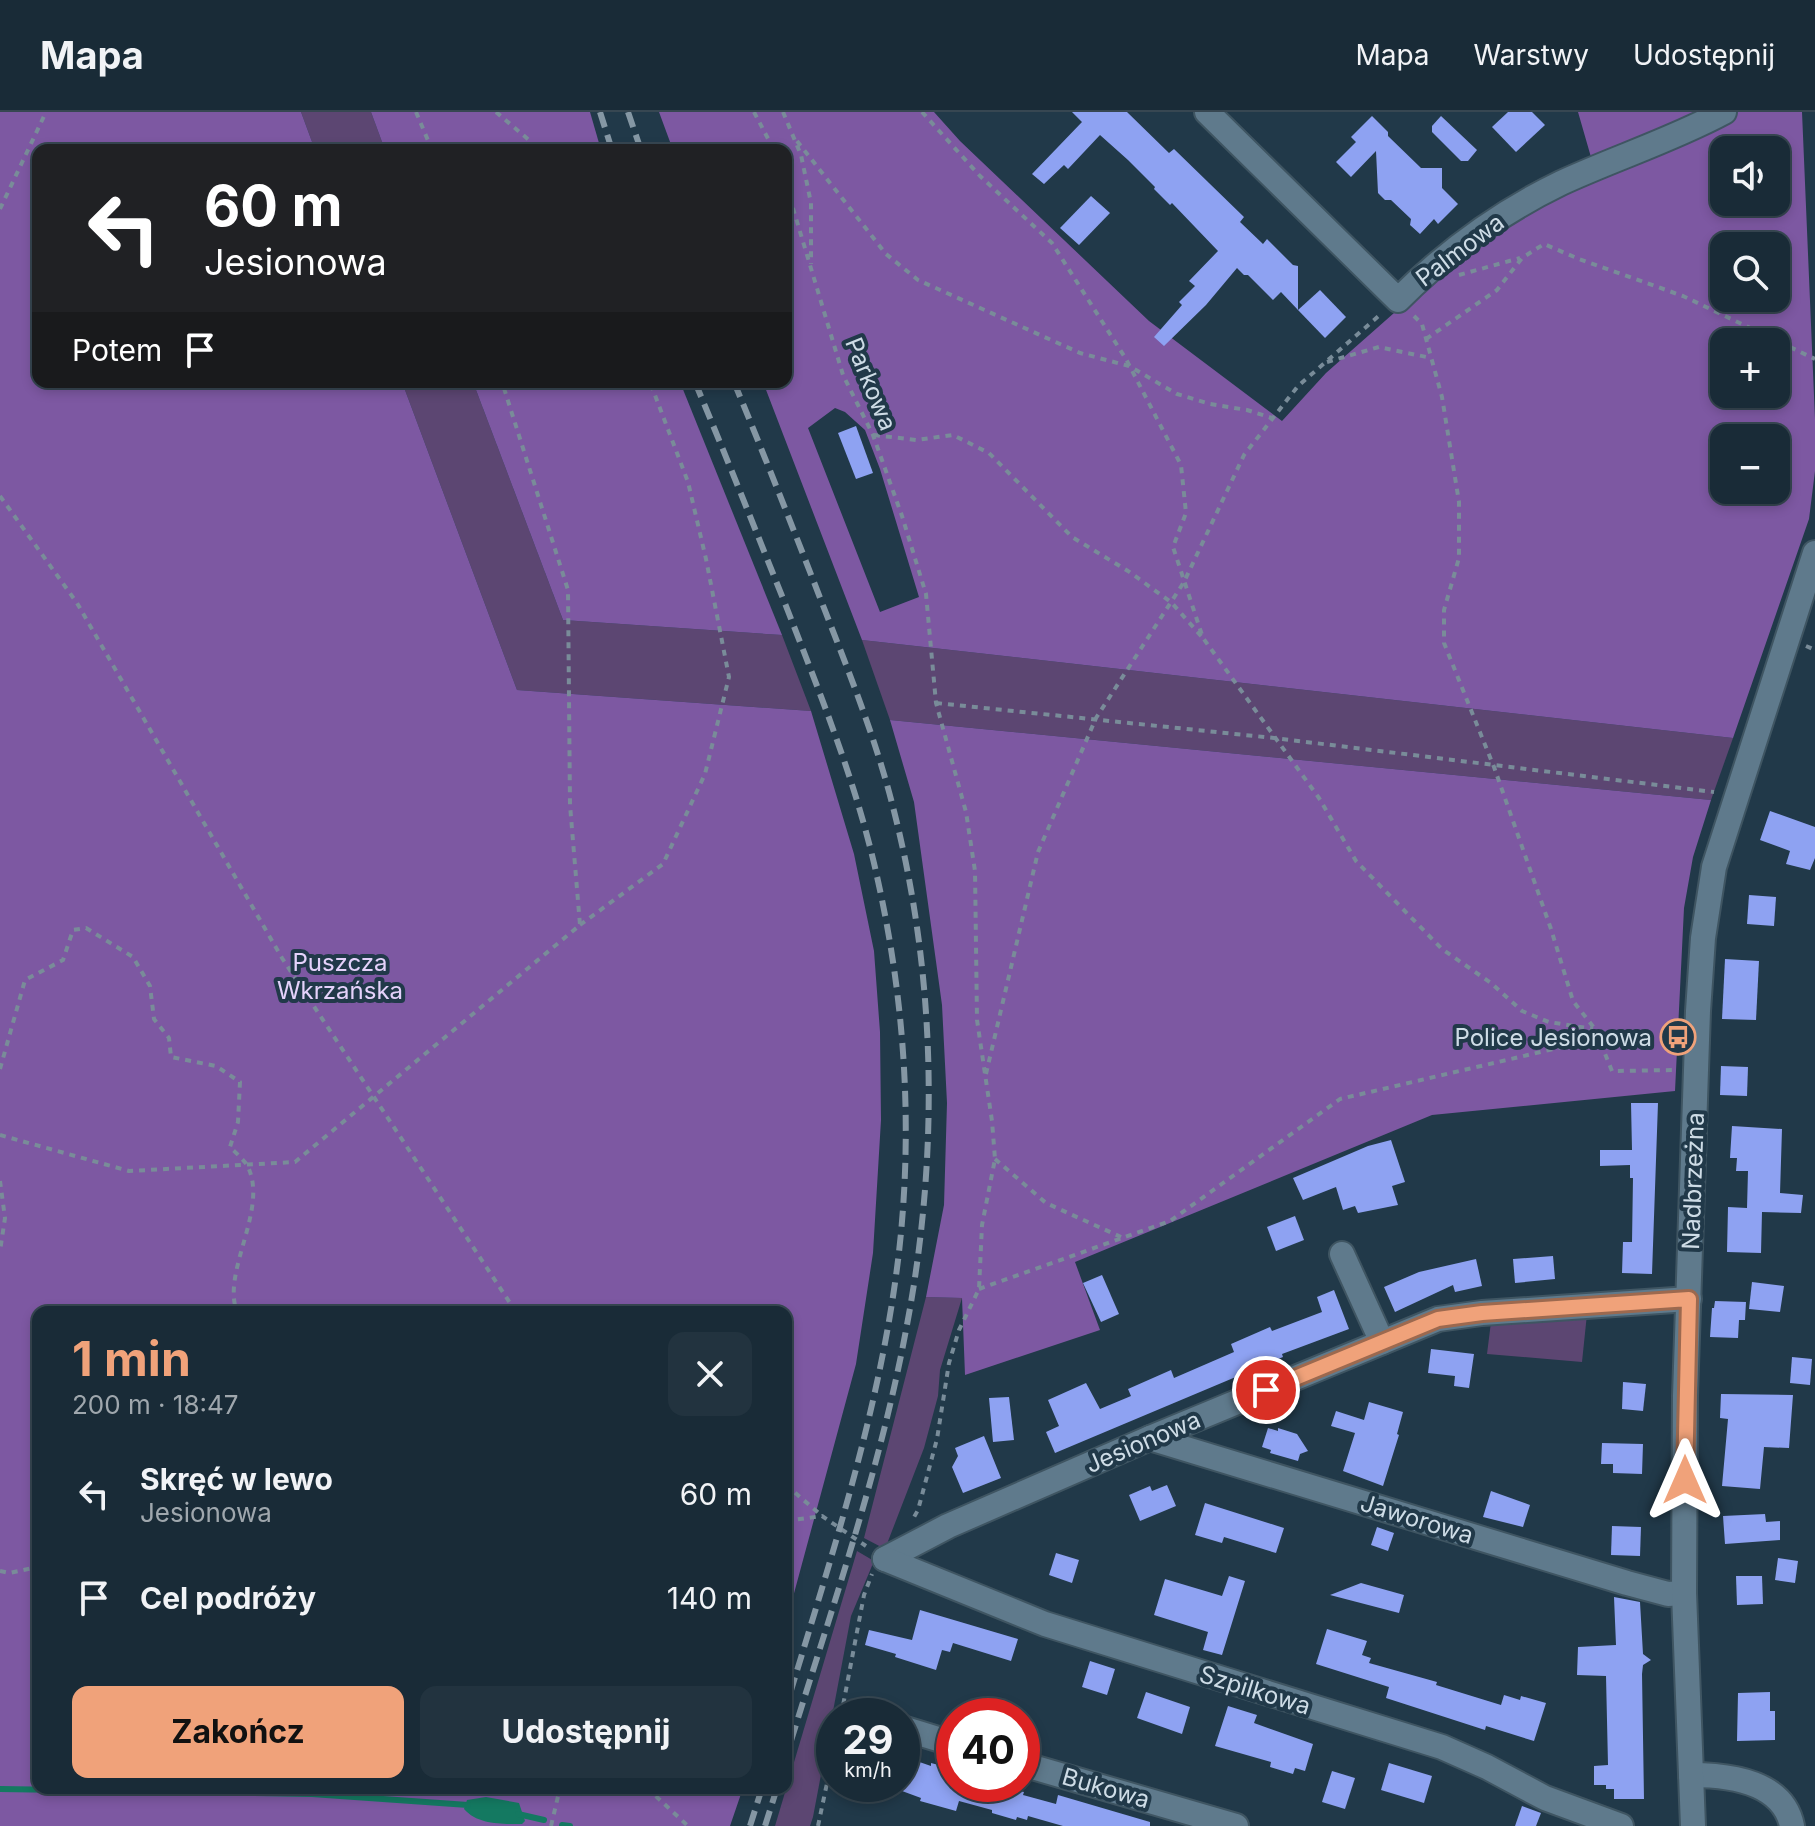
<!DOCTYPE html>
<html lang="pl">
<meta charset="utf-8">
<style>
:root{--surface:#192b37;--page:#22333f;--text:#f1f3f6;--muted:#9fa7ad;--line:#374752;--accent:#f0a27a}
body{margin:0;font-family:Inter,sans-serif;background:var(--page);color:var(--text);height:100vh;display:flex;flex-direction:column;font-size:30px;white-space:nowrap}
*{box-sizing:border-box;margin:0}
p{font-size:26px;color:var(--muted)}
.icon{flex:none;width:44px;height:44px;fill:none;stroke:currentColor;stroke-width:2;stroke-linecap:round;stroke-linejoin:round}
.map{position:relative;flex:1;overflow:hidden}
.sheet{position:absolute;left:32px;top:1194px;width:760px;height:488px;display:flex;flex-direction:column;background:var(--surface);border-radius:16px;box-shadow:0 4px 12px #0003,0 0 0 2px var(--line)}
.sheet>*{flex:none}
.banner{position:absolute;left:32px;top:32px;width:760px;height:244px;border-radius:16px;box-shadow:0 4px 12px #0003,0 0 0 2px var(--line);background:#202124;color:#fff;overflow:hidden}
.buttons{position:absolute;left:1710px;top:24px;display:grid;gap:16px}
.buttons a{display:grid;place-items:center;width:80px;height:80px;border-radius:16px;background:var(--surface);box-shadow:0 4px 12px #0003,0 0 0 2px var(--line);font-size:40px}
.speed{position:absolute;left:816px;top:1586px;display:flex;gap:16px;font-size:40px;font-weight:700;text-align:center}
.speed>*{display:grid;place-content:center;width:104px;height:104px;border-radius:50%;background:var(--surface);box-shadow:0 4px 12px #0003,0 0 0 2px var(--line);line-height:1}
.speed small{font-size:20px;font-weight:400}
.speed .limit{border:12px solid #d22;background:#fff;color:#111}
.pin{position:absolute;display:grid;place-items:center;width:68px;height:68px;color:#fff;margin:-34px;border:4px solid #fff;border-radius:50%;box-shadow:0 2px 8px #0007}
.me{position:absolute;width:88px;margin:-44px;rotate:0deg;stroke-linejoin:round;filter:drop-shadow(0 0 6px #0008)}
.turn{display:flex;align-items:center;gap:28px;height:168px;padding:0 40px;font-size:36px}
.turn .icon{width:104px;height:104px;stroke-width:2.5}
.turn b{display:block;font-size:56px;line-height:68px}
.then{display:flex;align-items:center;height:76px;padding:0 40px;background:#0003;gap:16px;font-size:30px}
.round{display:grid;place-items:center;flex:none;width:84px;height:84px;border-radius:16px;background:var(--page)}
.head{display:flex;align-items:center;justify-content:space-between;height:136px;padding:0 40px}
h1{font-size:48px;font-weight:700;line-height:60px;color:var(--accent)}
.action{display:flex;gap:16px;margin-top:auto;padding:16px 40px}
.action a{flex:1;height:92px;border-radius:16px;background:var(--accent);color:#111;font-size:32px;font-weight:700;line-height:92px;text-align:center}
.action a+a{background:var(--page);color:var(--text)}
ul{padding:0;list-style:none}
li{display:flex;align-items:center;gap:24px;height:104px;padding:0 40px}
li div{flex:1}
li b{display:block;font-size:30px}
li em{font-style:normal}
header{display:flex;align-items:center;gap:48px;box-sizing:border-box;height:112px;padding:0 40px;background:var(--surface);border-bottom:2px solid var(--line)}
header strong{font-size:38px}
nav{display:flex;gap:44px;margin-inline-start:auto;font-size:28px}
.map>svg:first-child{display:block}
.green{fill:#5c4672}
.forest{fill:#7d58a2;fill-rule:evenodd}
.water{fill:#147961}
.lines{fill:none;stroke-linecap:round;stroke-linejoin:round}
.stream{stroke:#147961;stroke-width:6}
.building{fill:#8ea2f2}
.minor-casing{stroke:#3f5562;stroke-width:28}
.path{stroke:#798c99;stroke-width:4;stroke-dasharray:6 6;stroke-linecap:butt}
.minor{stroke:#5f7a8c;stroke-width:24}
.rail{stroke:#8597a4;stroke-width:6;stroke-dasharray:16 8;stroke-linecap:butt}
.route-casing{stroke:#9c694f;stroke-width:20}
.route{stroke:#f0a27a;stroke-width:14}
.labels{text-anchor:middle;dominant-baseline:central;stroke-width:8;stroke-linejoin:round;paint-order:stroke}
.street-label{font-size:24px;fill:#cedce6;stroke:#213949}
.park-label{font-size:24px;fill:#e5d2fb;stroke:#213949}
.poi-label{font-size:24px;fill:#cedce6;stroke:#213949;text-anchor:end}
</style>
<header>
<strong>Mapa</strong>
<nav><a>Mapa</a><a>Warstwy</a><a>Udostępnij</a></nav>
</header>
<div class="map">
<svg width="1815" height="1714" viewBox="0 0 1815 1714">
<rect width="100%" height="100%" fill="#213949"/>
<g class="green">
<path d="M 301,0 L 371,0 L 385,38 L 315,38 Z"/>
<path d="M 402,270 L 473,270 L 563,508 L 782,523 L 811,599 L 517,578 Z"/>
<path d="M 862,528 L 1733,626 L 1711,688 L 890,608 Z"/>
<path d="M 926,1185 L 962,1186 L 940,1258 L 938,1284 L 924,1336 L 885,1437 L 864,1426 Z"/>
<path d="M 1587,1202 L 1582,1250 L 1487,1242 L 1491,1210 Z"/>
<path d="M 857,1439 L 874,1449 L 851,1504 L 813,1705 L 810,1714 L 775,1714 Z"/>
</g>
<g class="forest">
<path d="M 0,0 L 301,0 L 315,38 L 38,38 L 38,270 L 402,270 L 517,578 L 811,599 L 854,742 L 874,839 L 880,920 L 881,1008 L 873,1141 L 856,1252 L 786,1511 L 786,1200 L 38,1200 L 38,1676 L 743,1676 L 730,1714 L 0,1714 Z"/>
<path d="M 371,0 L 590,0 L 601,38 L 385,38 Z"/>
<path d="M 659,0 L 934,0 L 960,29 L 1149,209 L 1282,309 L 1326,261 L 1394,201 L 1523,99 L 1597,66 L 1578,0 L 1802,0 L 1815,307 L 1815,359 L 1809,407 L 1733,626 L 862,528 L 763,270 L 786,270 L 786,38 L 673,38 ZM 1724,38 L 1776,38 L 1776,90 L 1724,90 ZM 1724,134 L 1776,134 L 1776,186 L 1724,186 ZM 1724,230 L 1776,230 L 1776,282 L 1724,282 ZM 835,296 L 845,300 L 865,318 L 880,357 L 919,485 L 880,500 L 808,316 ZM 1724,326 L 1776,326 L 1776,378 L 1724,378 Z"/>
<path d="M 473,270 L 680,270 L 782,523 L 563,508 Z"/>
<path d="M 890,608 L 1711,688 L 1693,745 L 1684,796 L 1675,979 L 1432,1003 L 1075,1150 L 1100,1218 L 965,1263 L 962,1186 L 926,1185 L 944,1093 L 947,991 L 942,893 L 914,690 Z"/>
</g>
<path class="water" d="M 486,1685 L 519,1691 L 525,1709 L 522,1712 C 502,1712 478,1713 464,1697 L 467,1688 Z"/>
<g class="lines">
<g class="stream">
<path d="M 0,1677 L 312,1682 L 468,1693"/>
<path d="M 518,1702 L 544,1708"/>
<path d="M 562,1713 L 570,1714"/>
</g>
</g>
<g class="building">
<path d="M 1072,0 L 1127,0 L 1169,41 L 1174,37 L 1244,105 L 1240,110 L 1263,132 L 1267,127 L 1293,153 L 1298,154 L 1298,198 L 1281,180 L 1273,188 L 1248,163 L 1244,163 L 1237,156 L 1206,193 L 1164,234 L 1154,225 L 1182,193 L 1179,190 L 1195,174 L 1189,169 L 1218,139 L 1172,91 L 1170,93 L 1154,77 L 1155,75 L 1128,48 L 1100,23 L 1068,57 L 1064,53 L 1044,72 L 1032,62 L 1082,10 Z"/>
<path d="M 1508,0 L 1532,0 L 1545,13 L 1516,40 L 1492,15 Z"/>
<path d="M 1372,4 L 1388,20 L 1388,24 L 1421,56 L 1442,56 L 1442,76 L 1458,92 L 1438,112 L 1434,107 L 1420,122 L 1410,113 L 1411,107 L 1391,88 L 1385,88 L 1378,81 L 1376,39 L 1351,65 L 1336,50 L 1356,30 L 1351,25 Z"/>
<path d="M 1441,4 L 1477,38 L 1468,49 L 1461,49 L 1432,20 L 1432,14 Z"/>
<path d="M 1091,84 L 1110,101 L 1079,133 L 1060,116 Z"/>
<path d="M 1320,178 L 1346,205 L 1325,226 L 1298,198 Z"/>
<path d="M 856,314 L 873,361 L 856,367 L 838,321 Z"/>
<path d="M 1770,699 L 1815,715 L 1815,746 L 1810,758 L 1786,752 L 1790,739 L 1760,728 Z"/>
<path d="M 1749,783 L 1776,785 L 1774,814 L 1747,812 Z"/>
<path d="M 1725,847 L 1759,849 L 1756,908 L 1722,907 Z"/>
<path d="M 1721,954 L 1748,955 L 1747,984 L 1720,983 Z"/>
<path d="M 1631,991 L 1658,991 L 1652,1162 L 1622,1161 L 1623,1130 L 1632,1130 L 1633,1066 L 1630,1066 L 1630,1053 L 1600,1054 L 1600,1038 L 1632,1038 Z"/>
<path d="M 1732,1014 L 1782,1017 L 1780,1081 L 1803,1083 L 1801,1101 L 1762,1100 L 1761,1141 L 1727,1140 L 1728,1095 L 1747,1096 L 1748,1059 L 1736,1059 L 1737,1046 L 1730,1046 Z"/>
<path d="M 1391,1028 L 1405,1070 L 1392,1074 L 1398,1093 L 1358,1101 L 1355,1094 L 1343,1098 L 1336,1075 L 1303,1088 L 1293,1066 L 1368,1034 Z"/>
<path d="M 1295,1104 L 1304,1128 L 1276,1139 L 1267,1115 Z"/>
<path d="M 1553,1144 L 1555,1167 L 1515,1171 L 1513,1147 Z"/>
<path d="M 1476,1147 L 1482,1174 L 1455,1180 L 1453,1173 L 1395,1200 L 1384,1175 L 1419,1160 Z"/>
<path d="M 1102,1163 L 1119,1202 L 1101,1210 L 1083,1171 Z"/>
<path d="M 1752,1170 L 1784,1174 L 1780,1200 L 1749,1197 Z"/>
<path d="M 1334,1178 L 1349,1217 L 1282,1242 L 1283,1245 L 1055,1341 L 1046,1320 L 1059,1314 L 1048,1288 L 1086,1271 L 1100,1297 L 1131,1284 L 1128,1277 L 1171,1258 L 1174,1266 L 1234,1240 L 1231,1232 L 1270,1215 L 1272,1219 L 1322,1200 L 1317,1185 Z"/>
<path d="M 1715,1189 L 1746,1190 L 1745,1208 L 1739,1208 L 1738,1226 L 1710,1225 L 1712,1196 L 1714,1196 Z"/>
<path d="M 1431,1237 L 1474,1242 L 1469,1276 L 1454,1274 L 1455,1264 L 1428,1261 Z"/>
<path d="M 1792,1245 L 1812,1247 L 1810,1273 L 1790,1271 Z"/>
<path d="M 1623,1270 L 1646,1272 L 1643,1299 L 1622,1297 Z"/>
<path d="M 1721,1282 L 1793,1283 L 1789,1336 L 1764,1335 L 1760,1377 L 1722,1374 L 1728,1307 L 1720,1306 Z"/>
<path d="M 1009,1285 L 1014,1328 L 993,1330 L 989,1286 Z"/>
<path d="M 1369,1290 L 1403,1300 L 1397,1322 L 1399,1323 L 1383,1374 L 1343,1359 L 1355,1321 L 1331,1314 L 1336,1299 L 1364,1308 Z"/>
<path d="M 1268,1316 L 1278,1319 L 1278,1316 L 1297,1322 L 1308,1339 L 1300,1342 L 1298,1349 L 1270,1341 L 1271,1338 L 1262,1335 Z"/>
<path d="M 984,1324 L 1001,1366 L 963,1381 L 952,1355 L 958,1344 L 955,1336 Z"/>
<path d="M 1602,1331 L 1643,1332 L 1642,1362 L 1613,1361 L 1613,1352 L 1601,1352 Z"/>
<path d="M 1167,1373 L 1176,1394 L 1140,1409 L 1129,1383 L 1150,1374 L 1152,1379 Z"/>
<path d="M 1491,1379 L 1530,1393 L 1523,1415 L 1483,1405 Z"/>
<path d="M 1205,1391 L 1284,1416 L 1276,1441 L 1224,1425 L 1222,1431 L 1195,1423 Z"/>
<path d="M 1765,1402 L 1766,1410 L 1780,1409 L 1780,1428 L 1725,1432 L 1723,1404 Z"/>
<path d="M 1612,1414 L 1641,1415 L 1640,1444 L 1611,1443 Z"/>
<path d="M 1377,1415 L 1394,1421 L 1388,1439 L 1371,1433 Z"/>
<path d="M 1056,1441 L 1079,1448 L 1072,1471 L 1049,1463 Z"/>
<path d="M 1778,1446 L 1798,1449 L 1795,1471 L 1775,1468 Z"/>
<path d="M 1229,1464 L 1245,1469 L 1222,1543 L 1203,1538 L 1208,1520 L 1154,1503 L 1165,1467 L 1222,1484 Z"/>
<path d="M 1736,1464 L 1762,1464 L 1763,1492 L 1737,1493 Z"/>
<path d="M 1361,1471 L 1404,1483 L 1399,1501 L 1330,1483 Z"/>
<path d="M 1614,1485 L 1640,1490 L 1643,1542 L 1651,1548 L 1643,1553 L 1642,1562 L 1644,1687 L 1614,1687 L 1614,1677 L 1606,1677 L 1606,1673 L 1594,1673 L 1594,1654 L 1608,1653 L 1606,1564 L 1577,1563 L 1578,1535 L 1616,1533 Z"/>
<path d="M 920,1498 L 1018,1527 L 1011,1549 L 953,1531 L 950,1540 L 942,1538 L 936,1558 L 895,1545 L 896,1542 L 865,1533 L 869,1518 L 912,1528 Z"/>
<path d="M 1327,1517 L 1367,1529 L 1362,1543 L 1371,1546 L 1369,1551 L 1437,1570 L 1436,1573 L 1501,1593 L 1504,1583 L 1520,1588 L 1521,1584 L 1546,1591 L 1534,1629 L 1486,1614 L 1485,1618 L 1386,1586 L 1389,1575 L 1316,1552 Z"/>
<path d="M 1090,1549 L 1115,1557 L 1107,1583 L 1082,1575 Z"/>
<path d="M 1146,1580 L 1190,1595 L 1182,1622 L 1137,1606 Z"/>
<path d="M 1770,1580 L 1770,1599 L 1775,1599 L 1775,1628 L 1737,1629 L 1738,1581 Z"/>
<path d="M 1228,1594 L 1257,1603 L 1254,1611 L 1313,1632 L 1305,1659 L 1295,1656 L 1293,1662 L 1270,1655 L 1271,1650 L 1215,1634 Z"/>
<path d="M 902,1644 L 931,1654 L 931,1651 L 954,1657 L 954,1672 L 1014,1672 L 1012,1677 L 1024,1680 L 1023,1683 L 1056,1692 L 1058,1683 L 1150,1710 L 1150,1714 L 1063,1714 L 1028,1704 L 1027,1708 L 1017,1705 L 1016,1708 L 992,1701 L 992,1698 L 959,1689 L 956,1699 L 920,1689 L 921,1686 L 902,1679 Z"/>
<path d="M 1389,1651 L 1432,1664 L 1424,1691 L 1381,1678 Z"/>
<path d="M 1332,1659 L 1355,1666 L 1345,1697 L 1322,1690 Z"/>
<path d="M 1522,1694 L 1541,1701 L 1536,1714 L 1515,1714 Z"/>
</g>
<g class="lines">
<defs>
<g id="minor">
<path d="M 1207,0 L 1398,188 C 1445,141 1501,100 1561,71 C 1615,46 1672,28 1724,0"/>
<path d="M 1342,1142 L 1382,1230"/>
<path d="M 1150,1326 L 1627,1471 L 1668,1482 L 1684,1481"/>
<path d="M 885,1447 L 948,1414 L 1150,1326 L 1438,1207 L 1482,1201 L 1689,1187"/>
<path d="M 885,1447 L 1045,1512 L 1442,1635 L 1487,1655 L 1545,1686 L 1621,1714"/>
<path d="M 902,1616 L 954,1632"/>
<path d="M 1022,1652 L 1236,1714"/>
<path d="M 1691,1663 C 1729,1663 1783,1669 1792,1714"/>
<path d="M 1693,1714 L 1684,1481 L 1685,1284 L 1698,899 L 1703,826 L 1714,755 L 1815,441"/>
</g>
</defs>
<use href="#minor" class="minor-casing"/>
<g class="path">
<path d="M 416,0 L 432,38"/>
<path d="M 496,0 L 529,28 L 537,38"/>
<path d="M 754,0 L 774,38"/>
<path d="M 783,0 L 801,43 L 811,91 L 811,152"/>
<path d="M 922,0 L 980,64 L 1052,131 L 1126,247 L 1181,353 L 1186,401 L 1173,435 L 1203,526 L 1319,686 L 1356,749 L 1442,837 L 1491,871 L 1522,899 L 1549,910 L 1593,917"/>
<path d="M 797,29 L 886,142 L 918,168 L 1080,241 L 1129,254 L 1177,282 L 1210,292 L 1247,298 L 1272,306"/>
<path d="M 786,73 L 843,263 L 873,323 L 902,404 L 926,482 L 936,591 L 966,700 L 975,759 L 977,908 L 992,1009 L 995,1047 L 982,1113 L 979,1177 L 959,1218 L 949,1251 L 937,1327 L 918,1398 L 913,1407"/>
<path d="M 0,97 L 46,0"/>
<path d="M 1459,163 L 1520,146"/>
<path d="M 1414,204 L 1422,212 L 1442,285 L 1459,390 L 1459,446 L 1444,498 L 1444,531 L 1494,655 L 1551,817 L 1573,889 L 1595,917 L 1612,959 L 1677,958"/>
<path d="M 1426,227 L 1497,178 L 1522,146 L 1544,132 L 1579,147 L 1683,184 L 1815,247"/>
<path d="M 1327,250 L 1379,235 L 1431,246"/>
<path d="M 874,323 L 916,328 L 953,323 L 989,341 L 1072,425 L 1128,459 L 1171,490 L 1202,525"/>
<path d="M 0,384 L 77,491 L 282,846 L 516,1200"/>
<path d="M 1806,534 L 1815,538"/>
<path d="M 936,591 L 1274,626 L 1714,680"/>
<path d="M 580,813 L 663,752 L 705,662 L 729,565 L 706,447 L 688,370 L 650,270"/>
<path d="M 0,957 L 25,868 L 63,848 L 73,818 L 86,816 L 133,845 L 150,874 L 154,907 L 169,926 L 171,945 L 216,954 L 240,970 L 238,1010 L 230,1035 C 235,1040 243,1047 247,1053 C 270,1096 221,1159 237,1200"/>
<path d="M 986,962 L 1038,740 L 1096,606 L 1184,470 L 1244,343 L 1298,274 L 1381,202"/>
<path d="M 0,1023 L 129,1059 L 295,1050 L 580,813 L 570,693 L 568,478 L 502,270"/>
<path d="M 995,1047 L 1046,1091 L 1121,1125"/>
<path d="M 0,1069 L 5,1106 L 0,1139"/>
<path d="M 979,1177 L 1170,1109 L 1340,987 L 1562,935 L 1593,918"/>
<path d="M 786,1373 L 821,1403"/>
<path d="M 786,1409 L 822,1404 L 866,1434"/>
<path d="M 0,1459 L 9,1461 L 38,1455"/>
<path d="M 841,1604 L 864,1483 L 872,1462"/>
<path d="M 647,1676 L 688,1714"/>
<path d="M 551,1714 L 560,1676"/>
<path d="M 818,1714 L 834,1638"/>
</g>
<use href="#minor" class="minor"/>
<g class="rail">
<path d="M 600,0 L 612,38"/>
<path d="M 628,0 L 641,38"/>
<path d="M 695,270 C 726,344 756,419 786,494 C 821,584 858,675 878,769 C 905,891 913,1016 899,1140 C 881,1296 831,1445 786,1595"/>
<path d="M 734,270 C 765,345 795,421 824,496 C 850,563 877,630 894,699 C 937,868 939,1047 906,1218 C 879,1363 829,1504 786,1645"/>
<path d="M 750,1714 L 762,1676"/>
<path d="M 765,1714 L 777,1676"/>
</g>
</g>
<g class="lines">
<defs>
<path id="route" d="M 1266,1278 L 1438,1207 L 1482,1201 L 1689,1187 L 1685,1368"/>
</defs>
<use href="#route" class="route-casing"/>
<use href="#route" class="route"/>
</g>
<defs>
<symbol id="bus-ring" viewBox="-11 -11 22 22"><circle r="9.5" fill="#213949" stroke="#f0a27a" stroke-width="1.5"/><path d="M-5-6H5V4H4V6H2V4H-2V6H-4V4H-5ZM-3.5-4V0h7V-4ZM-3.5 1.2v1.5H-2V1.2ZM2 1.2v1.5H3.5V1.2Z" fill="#f0a27a"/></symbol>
</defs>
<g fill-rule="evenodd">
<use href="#bus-ring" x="1658" y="905" width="40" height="40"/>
</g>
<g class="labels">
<g class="street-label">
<text transform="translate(1460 138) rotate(-37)">Palmowa</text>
<text transform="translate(871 272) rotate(68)">Parkowa</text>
<text transform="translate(1693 1069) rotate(-88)">Nadbrzeżna</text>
<text transform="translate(1143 1330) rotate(-23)">Jesionowa</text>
<text transform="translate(1417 1407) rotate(17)">Jaworowa</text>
<text transform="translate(1255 1578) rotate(17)">Szpilkowa</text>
<text transform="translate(1106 1676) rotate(16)">Bukowa</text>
</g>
<g class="park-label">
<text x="340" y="850">Puszcza<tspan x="340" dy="28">Wkrzańska</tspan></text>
</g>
<g class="poi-label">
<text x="1652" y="925">Police Jesionowa</text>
</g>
</g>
</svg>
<div class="buttons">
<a><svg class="icon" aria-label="sound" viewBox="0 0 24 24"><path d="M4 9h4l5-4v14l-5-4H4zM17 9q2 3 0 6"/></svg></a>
<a><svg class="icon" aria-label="search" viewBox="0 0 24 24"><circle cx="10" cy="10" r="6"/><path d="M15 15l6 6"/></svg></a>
<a>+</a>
<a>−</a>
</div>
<div class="speed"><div>29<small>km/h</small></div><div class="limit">40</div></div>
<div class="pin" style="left:1266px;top:1278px;background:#d93025"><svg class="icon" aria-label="arrive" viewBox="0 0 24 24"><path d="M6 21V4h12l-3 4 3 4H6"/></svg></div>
<svg class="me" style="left:1685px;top:1368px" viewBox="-20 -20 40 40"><path d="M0-17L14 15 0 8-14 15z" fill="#f0a27a" stroke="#fff" stroke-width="4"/></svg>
<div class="banner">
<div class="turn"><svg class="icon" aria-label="left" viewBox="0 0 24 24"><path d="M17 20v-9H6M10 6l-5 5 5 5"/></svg><div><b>60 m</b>Jesionowa</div></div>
<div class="then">Potem<svg class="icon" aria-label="arrive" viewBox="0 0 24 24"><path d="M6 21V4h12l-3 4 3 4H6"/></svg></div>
</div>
<section class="sheet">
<div class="head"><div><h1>1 min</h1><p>200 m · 18:47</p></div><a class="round"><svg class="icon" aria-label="close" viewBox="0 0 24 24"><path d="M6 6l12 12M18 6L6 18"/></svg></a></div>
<ul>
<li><svg class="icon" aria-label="left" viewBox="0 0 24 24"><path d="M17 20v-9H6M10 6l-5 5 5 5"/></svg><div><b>Skręć w lewo</b><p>Jesionowa</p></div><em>60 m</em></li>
<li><svg class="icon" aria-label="arrive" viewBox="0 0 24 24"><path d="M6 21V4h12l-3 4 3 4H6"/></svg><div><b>Cel podróży</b></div><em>140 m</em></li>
</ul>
<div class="action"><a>Zakończ</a><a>Udostępnij</a></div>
</section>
</div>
